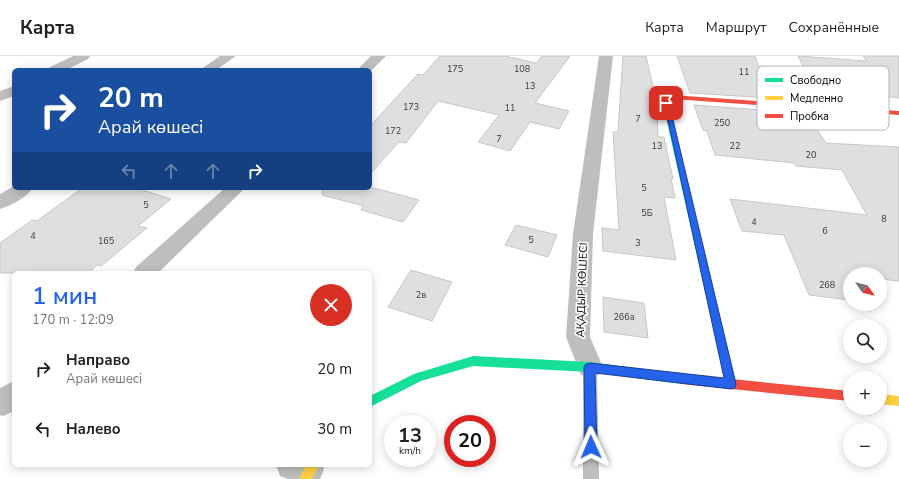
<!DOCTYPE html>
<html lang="ru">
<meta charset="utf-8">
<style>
:root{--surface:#fff;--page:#f6f6f6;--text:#202124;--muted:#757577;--line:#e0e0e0;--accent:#2563eb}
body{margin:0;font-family:"Nunito Sans",sans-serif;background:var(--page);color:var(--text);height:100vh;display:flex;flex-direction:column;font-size:15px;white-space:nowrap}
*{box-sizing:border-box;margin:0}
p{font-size:13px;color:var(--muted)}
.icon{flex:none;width:22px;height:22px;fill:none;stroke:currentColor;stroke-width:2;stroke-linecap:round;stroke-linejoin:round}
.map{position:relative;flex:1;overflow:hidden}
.panel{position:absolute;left:12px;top:215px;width:360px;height:196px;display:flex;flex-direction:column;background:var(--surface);border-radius:6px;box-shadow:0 2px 10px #0003}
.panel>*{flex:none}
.top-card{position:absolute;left:12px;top:12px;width:360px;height:122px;border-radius:6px;box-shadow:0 2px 10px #0003;background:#1a4fa0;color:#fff;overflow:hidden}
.needle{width:26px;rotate:124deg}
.buttons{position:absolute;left:843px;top:211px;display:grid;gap:8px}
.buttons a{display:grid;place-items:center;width:44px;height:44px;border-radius:50%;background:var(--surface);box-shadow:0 2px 10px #0003;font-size:20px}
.speed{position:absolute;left:384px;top:359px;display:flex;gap:8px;font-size:20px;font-weight:700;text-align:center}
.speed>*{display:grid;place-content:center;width:52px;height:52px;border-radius:50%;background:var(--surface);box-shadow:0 2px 10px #0003;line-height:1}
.speed small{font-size:10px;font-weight:400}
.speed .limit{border:6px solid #d22;background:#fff;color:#111}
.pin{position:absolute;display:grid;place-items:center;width:34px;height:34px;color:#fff;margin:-17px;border-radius:8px;box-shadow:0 2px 6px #0006}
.me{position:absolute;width:44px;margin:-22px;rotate:359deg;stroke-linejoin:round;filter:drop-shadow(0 0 3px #0008)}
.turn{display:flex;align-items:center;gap:14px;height:84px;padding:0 20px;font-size:18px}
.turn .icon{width:52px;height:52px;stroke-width:2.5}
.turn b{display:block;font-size:28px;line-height:34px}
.lanes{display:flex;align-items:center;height:38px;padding:0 20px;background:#0003;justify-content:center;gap:20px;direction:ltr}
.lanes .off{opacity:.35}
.round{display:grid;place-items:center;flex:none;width:42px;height:42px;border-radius:21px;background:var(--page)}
.overview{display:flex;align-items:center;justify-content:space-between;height:68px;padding:0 20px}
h1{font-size:24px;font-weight:600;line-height:30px;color:var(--accent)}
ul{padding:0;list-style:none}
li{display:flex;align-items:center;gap:12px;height:60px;padding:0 20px}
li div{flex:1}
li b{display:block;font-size:15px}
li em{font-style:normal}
header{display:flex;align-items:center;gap:24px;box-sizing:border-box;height:56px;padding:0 20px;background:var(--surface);border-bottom:1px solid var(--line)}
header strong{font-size:19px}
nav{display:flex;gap:22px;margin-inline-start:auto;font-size:14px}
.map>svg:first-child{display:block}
.building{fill:#dfdfdf;stroke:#c7c7c7}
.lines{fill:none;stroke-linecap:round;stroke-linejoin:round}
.lane{fill:#bebebe;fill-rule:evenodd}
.street{fill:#bebebe;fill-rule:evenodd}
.fast{fill:#16e098;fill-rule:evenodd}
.slow{fill:#ffcf43;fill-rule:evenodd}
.jam{fill:#f24e42;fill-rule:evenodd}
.route{fill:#2563eb;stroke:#184099}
.labels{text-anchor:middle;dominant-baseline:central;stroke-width:3.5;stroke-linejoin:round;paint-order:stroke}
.number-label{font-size:9px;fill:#383838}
.street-label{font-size:11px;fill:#000;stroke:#fff}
.key{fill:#fff;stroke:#b2b2b2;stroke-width:1}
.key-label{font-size:11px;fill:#000}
</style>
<header>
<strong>Карта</strong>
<nav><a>Карта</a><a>Маршрут</a><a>Сохранённые</a></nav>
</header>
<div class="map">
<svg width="899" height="423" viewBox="0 0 899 423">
<rect width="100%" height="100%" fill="#fff"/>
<g class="building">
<path d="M 440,0 L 505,0 L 536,7 L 542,0 L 570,0 L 535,47 L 569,55 L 559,73 L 530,66 L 510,95 L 478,86 L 499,59 L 438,45 L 406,87 L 399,86 L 370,118 L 370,70 L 418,18 L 423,19 Z"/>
<path d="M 623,0 L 646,0 L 657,49 L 658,81 L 664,81 L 673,123 L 671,123 L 675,142 L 664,141 L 676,204 L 603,195 L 602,172 L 619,174 L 613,76 L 618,76 Z"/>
<path d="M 677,0 L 755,0 L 770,42 L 690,37 Z"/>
<path d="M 798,0 L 867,5 L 863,0 L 899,0 L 899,42 L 813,32 Z"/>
<path d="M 694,49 L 775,55 L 776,59 L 809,62 L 826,87 L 899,91 L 899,225 L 880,223 L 880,218 L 850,218 L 850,244 L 809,239 L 784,179 L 742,175 L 730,143 L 867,159 L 842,114 L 796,110 L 794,107 L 715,99 L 707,75 L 703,74 Z"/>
<path d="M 82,132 L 136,132 L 171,143 L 138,170 L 147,172 L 101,210 L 97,209 L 89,217 L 0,217 L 0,187 L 32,164 L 37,165 Z"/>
<path d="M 323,132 L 374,132 L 419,144 L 403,166 L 361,154 L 364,150 L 322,139 Z"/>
<path d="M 516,169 L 557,179 L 548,201 L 505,189 Z"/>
<path d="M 411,214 L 452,226 L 432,265 L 388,251 Z"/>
<path d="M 603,241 L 644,247 L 648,282 L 604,276 Z"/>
</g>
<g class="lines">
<path class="lane" d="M 590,305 L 595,307 L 597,311 L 599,423 L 583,423 L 583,311 L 585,307 Z"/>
<g class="street">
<path d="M 73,0 L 90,0 L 88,3 L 66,14 L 48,14 L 50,11 Z"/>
<path d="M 220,0 L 236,0 L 216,14 L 200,14 Z"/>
<path d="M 371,0 L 386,0 L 370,16 L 370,14 L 357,14 Z"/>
<path d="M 599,0 L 613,0 L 593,178 L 590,281 L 603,311 L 599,319 L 590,322 L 581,319 L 566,281 L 573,178 Z"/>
<path d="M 14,30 L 14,40 L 0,45 L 0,35 Z"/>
<path d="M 14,130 L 14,132 L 33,132 C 27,141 11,150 0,153 L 0,138 Z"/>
<path d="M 225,132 L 245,132 L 158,217 L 133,217 L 136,211 Z"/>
<path d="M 14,325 L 14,355 L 3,360 L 0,359 L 0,332 Z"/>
<path d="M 276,409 L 323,409 L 324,413 L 320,423 L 288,423 L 280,420 Z"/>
</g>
<g class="fast">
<path d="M 670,64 L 673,66 L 736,328 L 735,331 L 731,333 L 727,331 L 726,328 L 667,66 Z"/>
<path d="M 473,300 L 590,306 L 681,318 L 685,320 L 686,323 L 685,326 L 681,328 L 590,316 L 473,310 L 421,325 L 370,351 L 370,340 L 414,318 Z"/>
</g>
<g class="slow">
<path d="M 880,338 L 899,340 L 899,350 L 880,348 Z"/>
<path d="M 306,409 L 319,409 L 312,423 L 299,423 Z"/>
</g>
<g class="jam">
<path d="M 671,39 L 899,55 L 899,59 L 673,43 L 669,47 L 673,66 L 670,68 L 667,66 L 663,47 Z"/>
<path d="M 681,318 L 850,335 L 850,345 L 681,328 L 677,326 L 676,323 L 677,320 Z"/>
</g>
</g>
<path class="route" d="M 664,46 L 669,47 L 736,328 L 735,332 L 731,333 L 595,317 L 597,391 L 595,395 L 591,397 L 587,395 L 585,391 L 584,311 L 586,308 L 590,307 L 724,322 Z"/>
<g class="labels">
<g class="number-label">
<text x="455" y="13">175</text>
<text x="522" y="13">108</text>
<text x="744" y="16">11</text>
<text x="530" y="30">13</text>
<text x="411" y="51">173</text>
<text x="510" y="52">11</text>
<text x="638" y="63">7</text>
<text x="722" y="67">250</text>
<text x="393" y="75">172</text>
<text x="499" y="83">7</text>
<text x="657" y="90">13</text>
<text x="735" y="90">22</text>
<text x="811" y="99">20</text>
<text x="644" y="132">5</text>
<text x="146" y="149">5</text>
<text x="647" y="157">5Б</text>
<text x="884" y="163">8</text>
<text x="754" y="166">4</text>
<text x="825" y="175">6</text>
<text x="33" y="180">4</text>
<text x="531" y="184">5</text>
<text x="106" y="185">165</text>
<text x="638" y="187">3</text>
<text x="827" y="229">268</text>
<text x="421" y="239">2в</text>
<text x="624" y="261">266а</text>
</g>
<g class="street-label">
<text transform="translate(582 234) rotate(-88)">АҚАДЫР КӨШЕСІ</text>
</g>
</g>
<rect x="757" y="10" width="132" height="64" rx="6" class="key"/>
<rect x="765" y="22" width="18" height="4" fill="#16e098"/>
<rect x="765" y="40" width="18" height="4" fill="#ffcf43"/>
<rect x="765" y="58" width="18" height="4" fill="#f24e42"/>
<g class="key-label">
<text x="790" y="28">Свободно</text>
<text x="790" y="46">Медленно</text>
<text x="790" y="64">Пробка</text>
</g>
</svg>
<div class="buttons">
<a><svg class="needle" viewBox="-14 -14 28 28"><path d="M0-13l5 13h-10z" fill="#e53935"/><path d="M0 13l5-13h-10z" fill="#757577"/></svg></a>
<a><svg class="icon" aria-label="search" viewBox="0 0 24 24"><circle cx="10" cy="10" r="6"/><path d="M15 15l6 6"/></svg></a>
<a>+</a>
<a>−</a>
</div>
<div class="speed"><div>13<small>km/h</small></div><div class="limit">20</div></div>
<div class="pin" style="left:666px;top:47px;background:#d93025"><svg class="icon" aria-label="arrive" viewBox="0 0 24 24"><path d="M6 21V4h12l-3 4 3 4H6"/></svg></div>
<svg class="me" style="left:591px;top:391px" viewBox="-20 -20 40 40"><path d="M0-17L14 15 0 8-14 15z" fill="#2563eb" stroke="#fff" stroke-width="4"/></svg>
<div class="top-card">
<div class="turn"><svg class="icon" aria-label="right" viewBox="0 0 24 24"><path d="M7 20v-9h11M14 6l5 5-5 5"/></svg><div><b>20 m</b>Арай көшесі</div></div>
<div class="lanes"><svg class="icon off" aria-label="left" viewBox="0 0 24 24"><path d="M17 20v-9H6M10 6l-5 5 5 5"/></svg><svg class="icon off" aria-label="ahead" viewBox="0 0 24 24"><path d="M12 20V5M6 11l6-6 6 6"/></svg><svg class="icon off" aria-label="ahead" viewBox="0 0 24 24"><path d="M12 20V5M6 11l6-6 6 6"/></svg><svg class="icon" aria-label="right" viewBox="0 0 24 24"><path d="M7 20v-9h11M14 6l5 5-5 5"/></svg></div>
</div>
<section class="panel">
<div class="overview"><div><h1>1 мин</h1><p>170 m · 12:09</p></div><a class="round" style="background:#d93025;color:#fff"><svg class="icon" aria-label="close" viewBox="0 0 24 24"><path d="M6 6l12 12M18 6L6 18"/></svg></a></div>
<ul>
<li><svg class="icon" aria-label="right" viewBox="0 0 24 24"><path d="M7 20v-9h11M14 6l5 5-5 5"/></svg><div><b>Направо</b><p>Арай көшесі</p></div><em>20 m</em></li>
<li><svg class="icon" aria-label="left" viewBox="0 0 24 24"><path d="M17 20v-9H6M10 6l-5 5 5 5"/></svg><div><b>Налево</b></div><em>30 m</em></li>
</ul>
</section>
</div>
